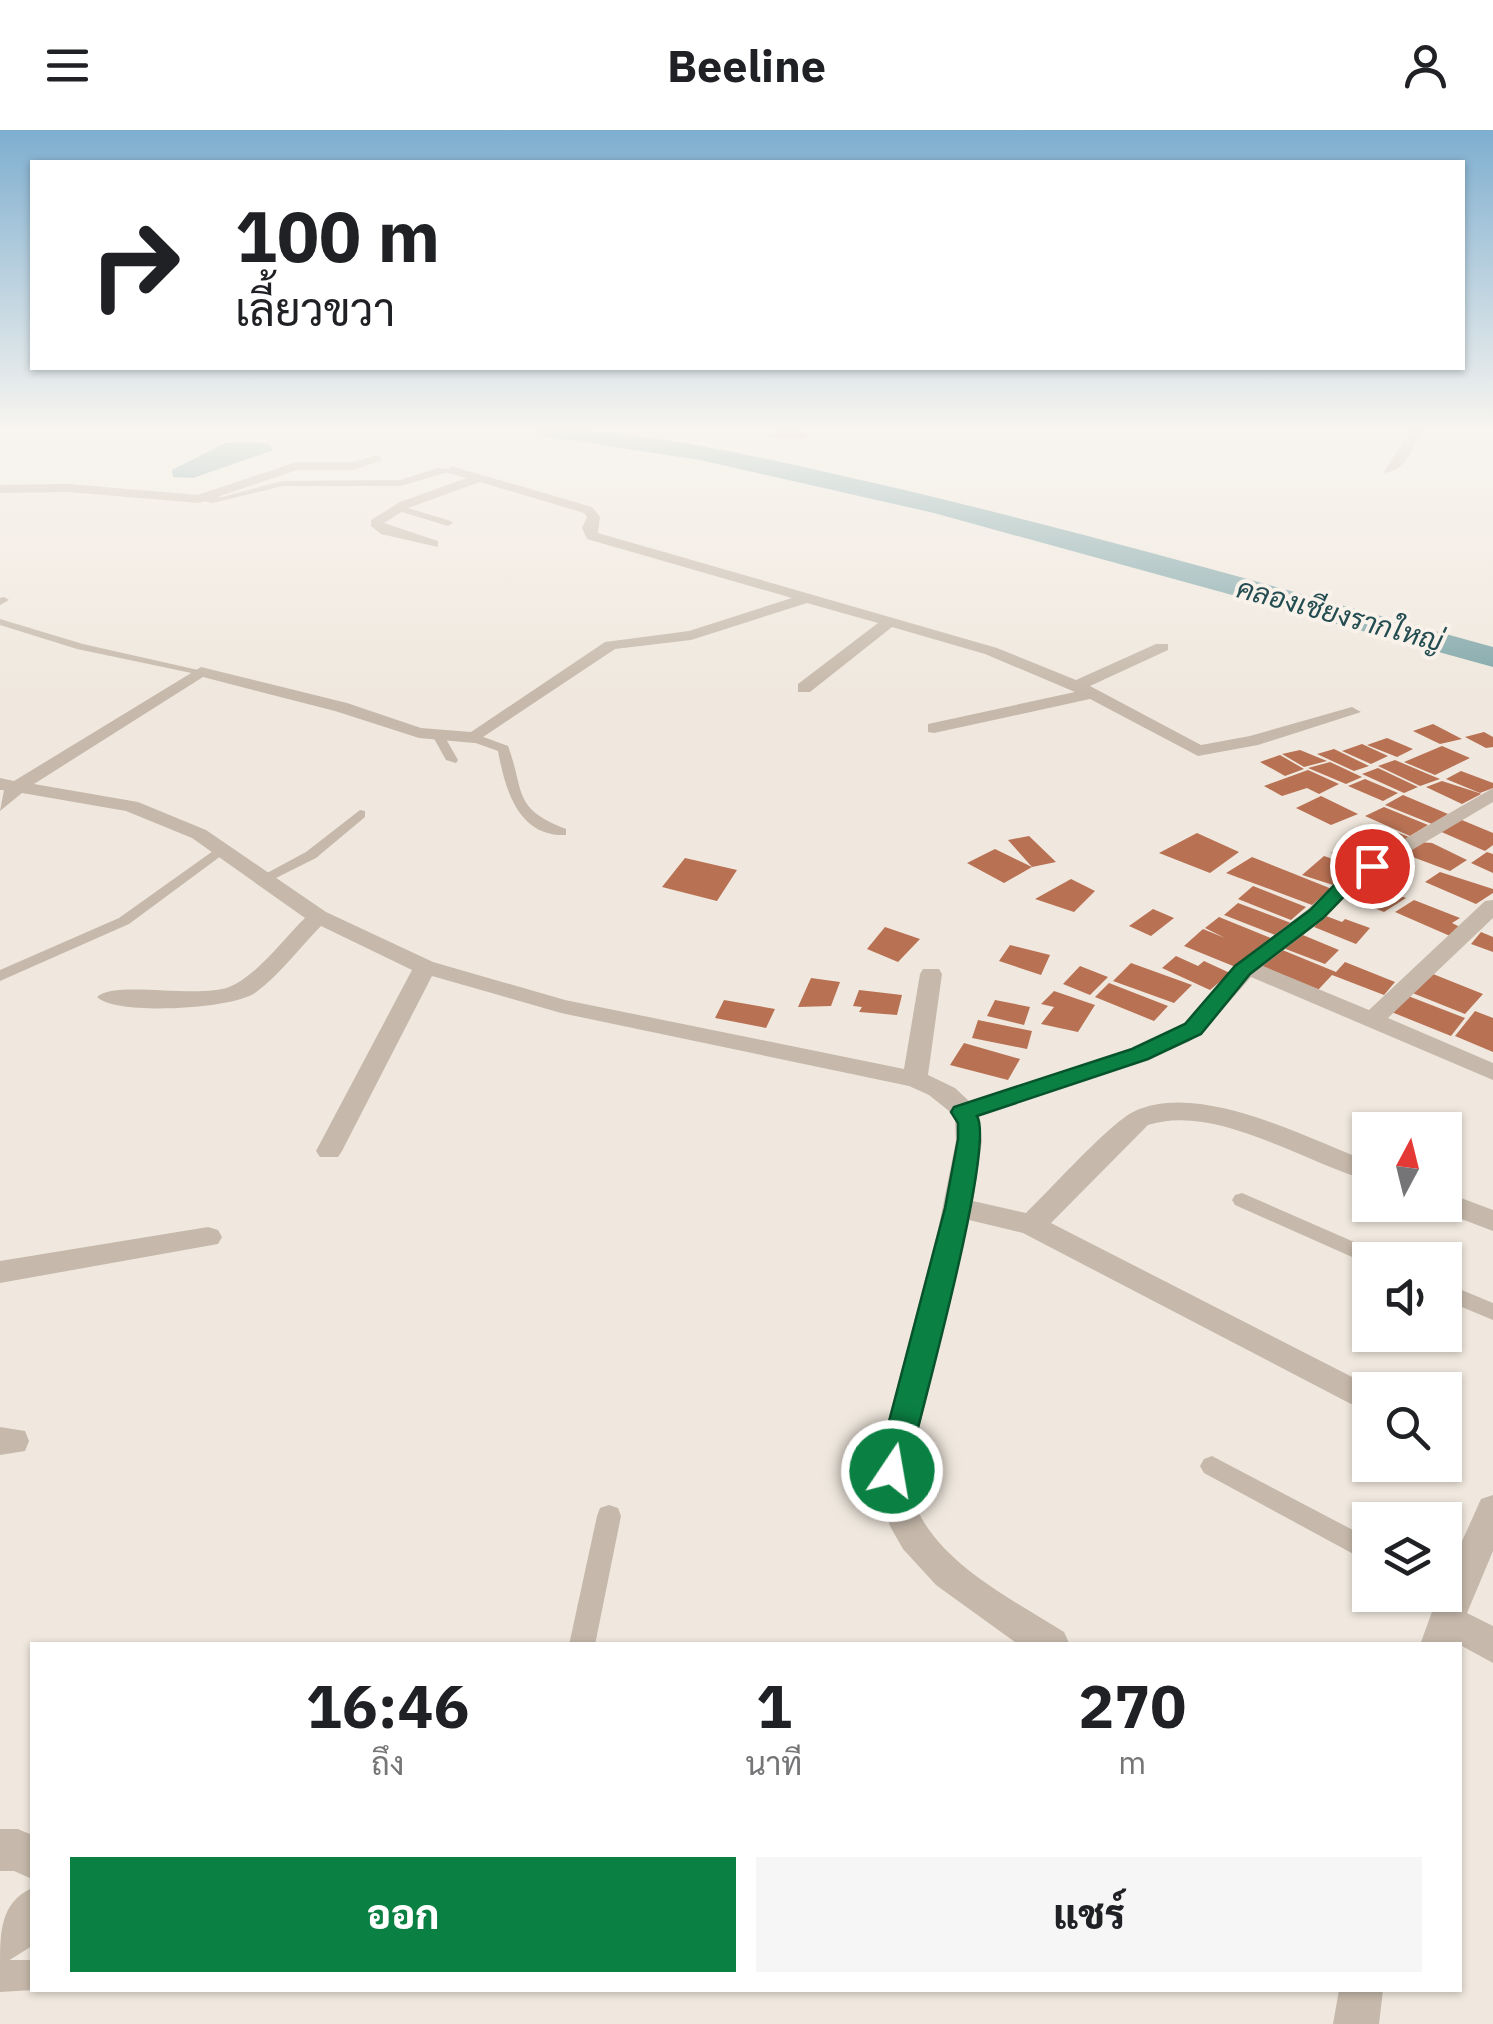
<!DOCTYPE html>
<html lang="th">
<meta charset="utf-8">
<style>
:root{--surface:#fff;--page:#f6f6f6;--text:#202124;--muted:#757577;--accent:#0b8043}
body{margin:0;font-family:"IBM Plex Sans",Sarabun,sans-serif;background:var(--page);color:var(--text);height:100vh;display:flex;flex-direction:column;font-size:38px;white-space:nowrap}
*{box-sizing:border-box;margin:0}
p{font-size:32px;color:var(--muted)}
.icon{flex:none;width:55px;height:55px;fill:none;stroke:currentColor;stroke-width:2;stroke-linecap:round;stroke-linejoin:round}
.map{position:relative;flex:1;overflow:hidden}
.sheet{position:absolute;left:30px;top:1512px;width:1432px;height:350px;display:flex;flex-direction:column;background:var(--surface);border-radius:0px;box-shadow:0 2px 8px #0004}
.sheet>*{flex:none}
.banner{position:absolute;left:30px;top:30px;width:1435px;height:210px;border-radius:0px;box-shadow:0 2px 8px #0004;background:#fff;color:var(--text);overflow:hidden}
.needle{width:65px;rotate:7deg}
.fabs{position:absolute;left:1352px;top:982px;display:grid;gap:20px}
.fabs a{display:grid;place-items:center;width:110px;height:110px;border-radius:0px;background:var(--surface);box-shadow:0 2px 8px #0004;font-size:50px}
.pin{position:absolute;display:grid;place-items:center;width:85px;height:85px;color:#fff;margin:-42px;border:5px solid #fff;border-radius:50%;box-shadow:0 2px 10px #0007}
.me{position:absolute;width:110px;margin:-55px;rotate:12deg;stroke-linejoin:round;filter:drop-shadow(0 0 8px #0008)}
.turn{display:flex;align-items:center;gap:35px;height:210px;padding:0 40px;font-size:45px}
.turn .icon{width:130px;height:130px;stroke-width:2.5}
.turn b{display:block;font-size:70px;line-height:85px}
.eta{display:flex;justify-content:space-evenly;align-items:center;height:170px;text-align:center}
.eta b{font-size:60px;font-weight:800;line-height:70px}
.primary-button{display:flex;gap:20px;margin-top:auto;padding:20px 40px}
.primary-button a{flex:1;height:115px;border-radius:0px;background:var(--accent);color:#fff;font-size:40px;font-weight:800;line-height:115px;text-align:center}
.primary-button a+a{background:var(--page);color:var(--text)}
header{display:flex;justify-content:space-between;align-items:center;height:130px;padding:0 40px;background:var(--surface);font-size:45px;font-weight:800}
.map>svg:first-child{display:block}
.water{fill:#80a6a9}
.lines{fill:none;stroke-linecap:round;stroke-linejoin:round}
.river{fill:#80a6a9;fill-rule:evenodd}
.building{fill:#b87153}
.service{fill:#c6b9ab;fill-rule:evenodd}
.minor{fill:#c6b9ab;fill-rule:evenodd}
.route{fill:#0b8043;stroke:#07532c;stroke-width:2.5}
.labels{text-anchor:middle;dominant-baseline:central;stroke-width:8;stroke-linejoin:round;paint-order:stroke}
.far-water-label{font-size:28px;font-style:italic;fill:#244d52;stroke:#f8f2ea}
</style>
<header><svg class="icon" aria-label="menu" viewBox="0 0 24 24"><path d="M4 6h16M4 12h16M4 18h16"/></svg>Beeline<svg class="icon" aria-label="person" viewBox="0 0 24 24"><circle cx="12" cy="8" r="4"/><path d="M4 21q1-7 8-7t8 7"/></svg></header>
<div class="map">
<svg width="1493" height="1894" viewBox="0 0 1493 1894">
<rect width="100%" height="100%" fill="#f0e8de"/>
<path class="water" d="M 252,312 L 269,314 L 273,320 L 193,348 L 173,347 L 172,340 L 225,313 Z"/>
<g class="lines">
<path class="river" d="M 531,299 C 651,299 766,329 883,355 C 1088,403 1290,461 1493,517 L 1493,537 L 934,383 L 700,330 L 542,306 Z"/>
</g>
<g class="building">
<path d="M 780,299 L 804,299 L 800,302 L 811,303 L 804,308 L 780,308 L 765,305 Z"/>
<path d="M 1433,594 L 1462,609 L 1440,614 L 1413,601 Z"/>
<path d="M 1484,602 L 1493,607 L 1493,617 L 1486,618 L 1465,607 Z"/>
<path d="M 1387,608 L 1413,619 L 1397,627 L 1367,615 Z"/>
<path d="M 1362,614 L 1388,626 L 1371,634 L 1342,621 Z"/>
<path d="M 1442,616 L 1470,628 L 1435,645 L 1404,632 Z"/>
<path d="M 1334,619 L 1369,636 L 1354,641 L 1317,624 Z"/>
<path d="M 1300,620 L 1327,631 L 1304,637 L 1282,624 Z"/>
<path d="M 1280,625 L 1304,639 L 1285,646 L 1260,632 Z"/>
<path d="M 1395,630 L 1435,647 L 1440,649 L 1420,656 L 1378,636 Z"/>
<path d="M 1330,632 L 1362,647 L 1346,654 L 1308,638 Z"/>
<path d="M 1378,638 L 1418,657 L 1404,663 L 1362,644 Z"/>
<path d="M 1308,640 L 1339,654 L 1319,664 L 1307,658 L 1282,666 L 1264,656 Z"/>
<path d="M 1461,641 L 1493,653 L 1493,658 L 1480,663 L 1446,649 Z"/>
<path d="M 1365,649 L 1398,663 L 1383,671 L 1348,656 Z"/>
<path d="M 1442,651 L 1479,663 L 1481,664 L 1462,674 L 1426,657 Z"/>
<path d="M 1403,665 L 1448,684 L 1432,694 L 1385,675 Z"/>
<path d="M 1321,666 L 1358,684 L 1331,695 L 1296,678 Z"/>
<path d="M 1384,677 L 1428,695 L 1410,706 L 1365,686 Z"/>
<path d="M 1457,688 L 1493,703 L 1493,715 L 1485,721 L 1437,700 Z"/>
<path d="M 1384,697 L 1414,709 L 1389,723 L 1359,709 Z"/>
<path d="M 1197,703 L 1239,722 L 1210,743 L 1159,723 Z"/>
<path d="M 1029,706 L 1056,732 L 1032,737 L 1008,710 Z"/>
<path d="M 1354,710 L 1387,726 L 1366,737 L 1331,723 Z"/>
<path d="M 1419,712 L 1432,713 L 1467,730 L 1450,741 L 1402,723 Z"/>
<path d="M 995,719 L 1032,737 L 1004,753 L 967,733 Z"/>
<path d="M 1487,722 L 1493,724 L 1493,743 L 1471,733 Z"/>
<path d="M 1324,726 L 1359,738 L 1333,755 L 1302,745 Z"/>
<path d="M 1252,727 L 1332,759 L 1312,775 L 1226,743 Z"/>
<path d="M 685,728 L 737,740 L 717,771 L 662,757 Z"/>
<path d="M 1440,742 L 1493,759 L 1493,763 L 1476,774 L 1425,752 Z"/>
<path d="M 1071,749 L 1095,761 L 1074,782 L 1035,769 Z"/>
<path d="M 1356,749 L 1406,768 L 1384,782 L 1340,764 Z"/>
<path d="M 1253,756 L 1306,777 L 1291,790 L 1238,769 Z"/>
<path d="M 1414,770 L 1460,788 L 1452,793 L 1462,798 L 1450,806 L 1395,782 Z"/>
<path d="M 1238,773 L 1291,793 L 1278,806 L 1224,785 Z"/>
<path d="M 1153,779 L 1174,788 L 1151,806 L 1129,796 Z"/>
<path d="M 1326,786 L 1342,792 L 1345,789 L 1370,798 L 1356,814 L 1314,797 Z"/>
<path d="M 1219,787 L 1276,810 L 1238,838 L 1184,816 L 1203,799 L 1225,808 L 1205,798 Z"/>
<path d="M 885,797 L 920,809 L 898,832 L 867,819 Z"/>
<path d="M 1481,802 L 1493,807 L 1493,822 L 1471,814 Z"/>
<path d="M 1298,803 L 1339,820 L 1325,834 L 1283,818 Z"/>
<path d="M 1010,815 L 1050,825 L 1041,845 L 999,831 Z"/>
<path d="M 1280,819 L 1336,842 L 1345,832 L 1395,852 L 1384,865 L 1332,845 L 1318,860 L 1261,837 Z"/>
<path d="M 1176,826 L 1198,836 L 1204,831 L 1230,843 L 1210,860 L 1162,838 Z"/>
<path d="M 1131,833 L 1192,855 L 1174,873 L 1113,851 Z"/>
<path d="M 1080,836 L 1108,847 L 1090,865 L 1063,854 Z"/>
<path d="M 1428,842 L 1483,864 L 1465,884 L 1410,862 Z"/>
<path d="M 811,848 L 840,852 L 831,876 L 798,877 Z"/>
<path d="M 1109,853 L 1168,876 L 1154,891 L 1095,867 Z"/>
<path d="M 859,860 L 902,865 L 897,885 L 859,882 L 862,877 L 853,876 Z"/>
<path d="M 1054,861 L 1095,875 L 1078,902 L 1041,894 L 1054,877 L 1041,874 Z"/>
<path d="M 1403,864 L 1465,888 L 1451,906 L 1389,881 Z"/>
<path d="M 724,870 L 775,879 L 766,898 L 715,888 Z"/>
<path d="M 995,870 L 1030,877 L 1024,895 L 987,886 Z"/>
<path d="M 1475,881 L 1493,888 L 1493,922 L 1455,906 Z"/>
<path d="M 978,890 L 1032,901 L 1027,919 L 972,908 Z"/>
<path d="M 964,913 L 1020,929 L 1008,950 L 950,935 Z"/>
</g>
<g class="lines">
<g class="service">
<path d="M 438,338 L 455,340 L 400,356 L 283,356 L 213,373 L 189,368 L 193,365 L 222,367 L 283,351 L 400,350 Z"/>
<path d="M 398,375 L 451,391 L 453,393 L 448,396 L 395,380 Z"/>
<path d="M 0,468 L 4,467 L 9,470 L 0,475 Z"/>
<path d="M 0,489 L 83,514 L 207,542 L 201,545 L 77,519 L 0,495 Z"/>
<path d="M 438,601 L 442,602 L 458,630 L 456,633 L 446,630 L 432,605 Z"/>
<path d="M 470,605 L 478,605 L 508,616 C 525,662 512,678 566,699 L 566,705 C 518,707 505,659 498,621 L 470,611 Z"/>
<path d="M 360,680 L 365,681 L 365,687 L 316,728 L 266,753 L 261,754 L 254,750 L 306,722 Z"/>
<path d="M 220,716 L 225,717 L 225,723 L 129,794 L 0,851 L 0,840 L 119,788 Z"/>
<path d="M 1242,1063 L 1384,1125 L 1387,1130 L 1370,1130 L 1370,1135 L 1235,1075 L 1232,1070 L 1235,1065 Z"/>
<path d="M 1445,1153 L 1493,1173 L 1493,1190 L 1445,1170 Z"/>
<path d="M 1212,1326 L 1370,1409 L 1370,1433 L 1204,1343 L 1200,1336 L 1204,1329 Z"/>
<path d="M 609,1375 L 618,1378 L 621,1386 L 595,1515 L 569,1515 L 597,1386 L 600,1378 Z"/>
<path d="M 0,1830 L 32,1830 L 33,1860 L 0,1862 Z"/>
</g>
<g class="minor">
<path d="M 1412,299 L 1423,299 C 1413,317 1406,342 1383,343 Z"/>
<path d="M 379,325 L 383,330 L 353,340 L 297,340 L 199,373 L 68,362 L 0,363 L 0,355 L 68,354 L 198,365 L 296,332 L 352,332 Z"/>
<path d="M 451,336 L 592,377 L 600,387 L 598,403 L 997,518 L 1076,550 L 1156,514 L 1168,514 L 1168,520 L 1090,556 L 1201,615 L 1250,606 L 1352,577 L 1361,582 L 1258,615 L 1198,626 L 1090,569 L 934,603 L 928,602 L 928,594 L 1075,562 L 985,524 L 892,497 L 810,562 L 798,562 L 798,554 L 878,493 L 807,473 L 691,510 L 615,519 L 474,613 L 419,608 L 335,581 L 203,547 L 34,654 L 138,672 L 206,700 L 326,782 L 433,832 L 565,870 L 904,939 L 920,844 L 923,839 L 939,839 L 942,844 L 928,945 L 955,958 L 969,971 L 1131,919 L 1185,894 L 1239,832 L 1308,779 L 1349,741 L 1493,658 L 1493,672 L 1363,749 L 1324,789 L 1263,836 L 1369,880 L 1485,771 L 1493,770 L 1493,788 L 1388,888 L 1493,933 L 1493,950 L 1251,847 L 1201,904 L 1188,912 L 1149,929 L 978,986 L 982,1011 L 973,1071 L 1026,1083 C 1049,1061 1109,994 1133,982 C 1198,950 1306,1008 1370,1032 L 1370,1051 C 1305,1033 1215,973 1148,995 L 1051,1093 L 1362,1252 L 1367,1261 L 1362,1270 L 1351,1274 L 1023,1103 L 969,1090 L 909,1341 C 911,1353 912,1368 917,1379 C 943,1436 1014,1470 1064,1502 L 1070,1515 L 1019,1515 L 936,1455 L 903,1419 L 891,1398 L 882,1376 L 875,1341 L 938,1100 L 956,1011 L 955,990 L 949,981 L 929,965 L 909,956 L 561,883 L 432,846 L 342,1021 L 338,1027 L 320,1027 L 316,1021 L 412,840 L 321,796 C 300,817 279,846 255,863 C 232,879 116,886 97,867 C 114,850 198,869 229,857 C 257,846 283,809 305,788 L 192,708 L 126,681 L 22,663 L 0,681 L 4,660 L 0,660 L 0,648 L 14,651 L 201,537 L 347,573 L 421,598 L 471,602 L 605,512 L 689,501 L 792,468 L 587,409 L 582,398 L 587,387 L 584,383 L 480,352 L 408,378 L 384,393 L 438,411 L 438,417 L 381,404 L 371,396 L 371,390 L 400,372 L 467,348 L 447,343 Z"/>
<path d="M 1445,1062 L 1493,1080 L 1493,1101 L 1435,1079 L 1433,1075 L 1445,1075 Z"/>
<path d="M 208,1097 L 218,1100 L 222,1107 L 218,1114 L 0,1153 L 0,1131 Z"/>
<path d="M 0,1297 L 25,1301 L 29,1311 L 25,1321 L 0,1325 Z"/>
<path d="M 1493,1365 L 1493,1421 L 1467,1483 L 1493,1496 L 1493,1533 L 1460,1515 L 1420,1515 L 1438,1465 L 1445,1465 L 1445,1449 L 1481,1369 Z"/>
<path d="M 0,1699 L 18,1699 L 32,1705 L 32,1749 L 14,1741 L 0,1741 Z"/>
<path d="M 32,1758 L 32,1816 L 0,1836 C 0,1802 0,1773 32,1758 Z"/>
<path d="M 1339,1860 L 1383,1860 L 1379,1894 L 1333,1894 Z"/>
</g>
</g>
<linearGradient id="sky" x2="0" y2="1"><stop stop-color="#7eaecf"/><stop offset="0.53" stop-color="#f8f5f0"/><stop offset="1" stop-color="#f8f5f0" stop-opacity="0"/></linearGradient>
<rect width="1493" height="564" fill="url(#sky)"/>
<path class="route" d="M 1372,730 L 1378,732 L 1378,739 L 1357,753 L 1323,788 L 1250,844 L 1201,904 L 1148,929 L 977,986 C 996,1016 919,1290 907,1341 L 903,1351 L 892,1354 L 881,1351 L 876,1341 L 945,1078 L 958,1009 L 958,993 L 951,982 L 954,977 L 1132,919 L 1185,894 L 1235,836 L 1310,780 L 1344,745 Z"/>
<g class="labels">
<g class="far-water-label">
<text transform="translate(1340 484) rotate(15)">คลองเชียงรากใหญ่</text>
</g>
</g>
</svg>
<div class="fabs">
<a><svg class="needle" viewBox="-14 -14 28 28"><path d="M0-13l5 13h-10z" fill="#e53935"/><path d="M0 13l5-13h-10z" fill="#757577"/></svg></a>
<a><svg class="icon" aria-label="sound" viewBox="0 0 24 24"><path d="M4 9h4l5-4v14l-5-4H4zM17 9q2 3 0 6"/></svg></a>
<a><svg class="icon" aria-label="search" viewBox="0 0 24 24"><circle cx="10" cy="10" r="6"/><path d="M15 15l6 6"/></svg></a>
<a><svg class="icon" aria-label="layers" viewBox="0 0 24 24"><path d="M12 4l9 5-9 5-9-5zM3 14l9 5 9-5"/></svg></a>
</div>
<div class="pin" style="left:1372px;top:736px;background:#d93025"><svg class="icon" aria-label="arrive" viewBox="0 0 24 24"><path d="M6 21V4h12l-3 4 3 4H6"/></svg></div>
<svg class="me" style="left:892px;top:1341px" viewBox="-20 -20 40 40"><circle r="17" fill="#0b8043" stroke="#fff" stroke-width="3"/><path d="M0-11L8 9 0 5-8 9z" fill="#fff"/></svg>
<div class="banner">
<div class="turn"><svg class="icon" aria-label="right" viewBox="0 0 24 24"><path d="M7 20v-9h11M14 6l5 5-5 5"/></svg><div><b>100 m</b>เลี้ยวขวา</div></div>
</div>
<section class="sheet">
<div class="eta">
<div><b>16:46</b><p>ถึง</p></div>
<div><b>1</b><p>นาที</p></div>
<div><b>270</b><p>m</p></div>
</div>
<div class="primary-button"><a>ออก</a><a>แชร์</a></div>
</section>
</div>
